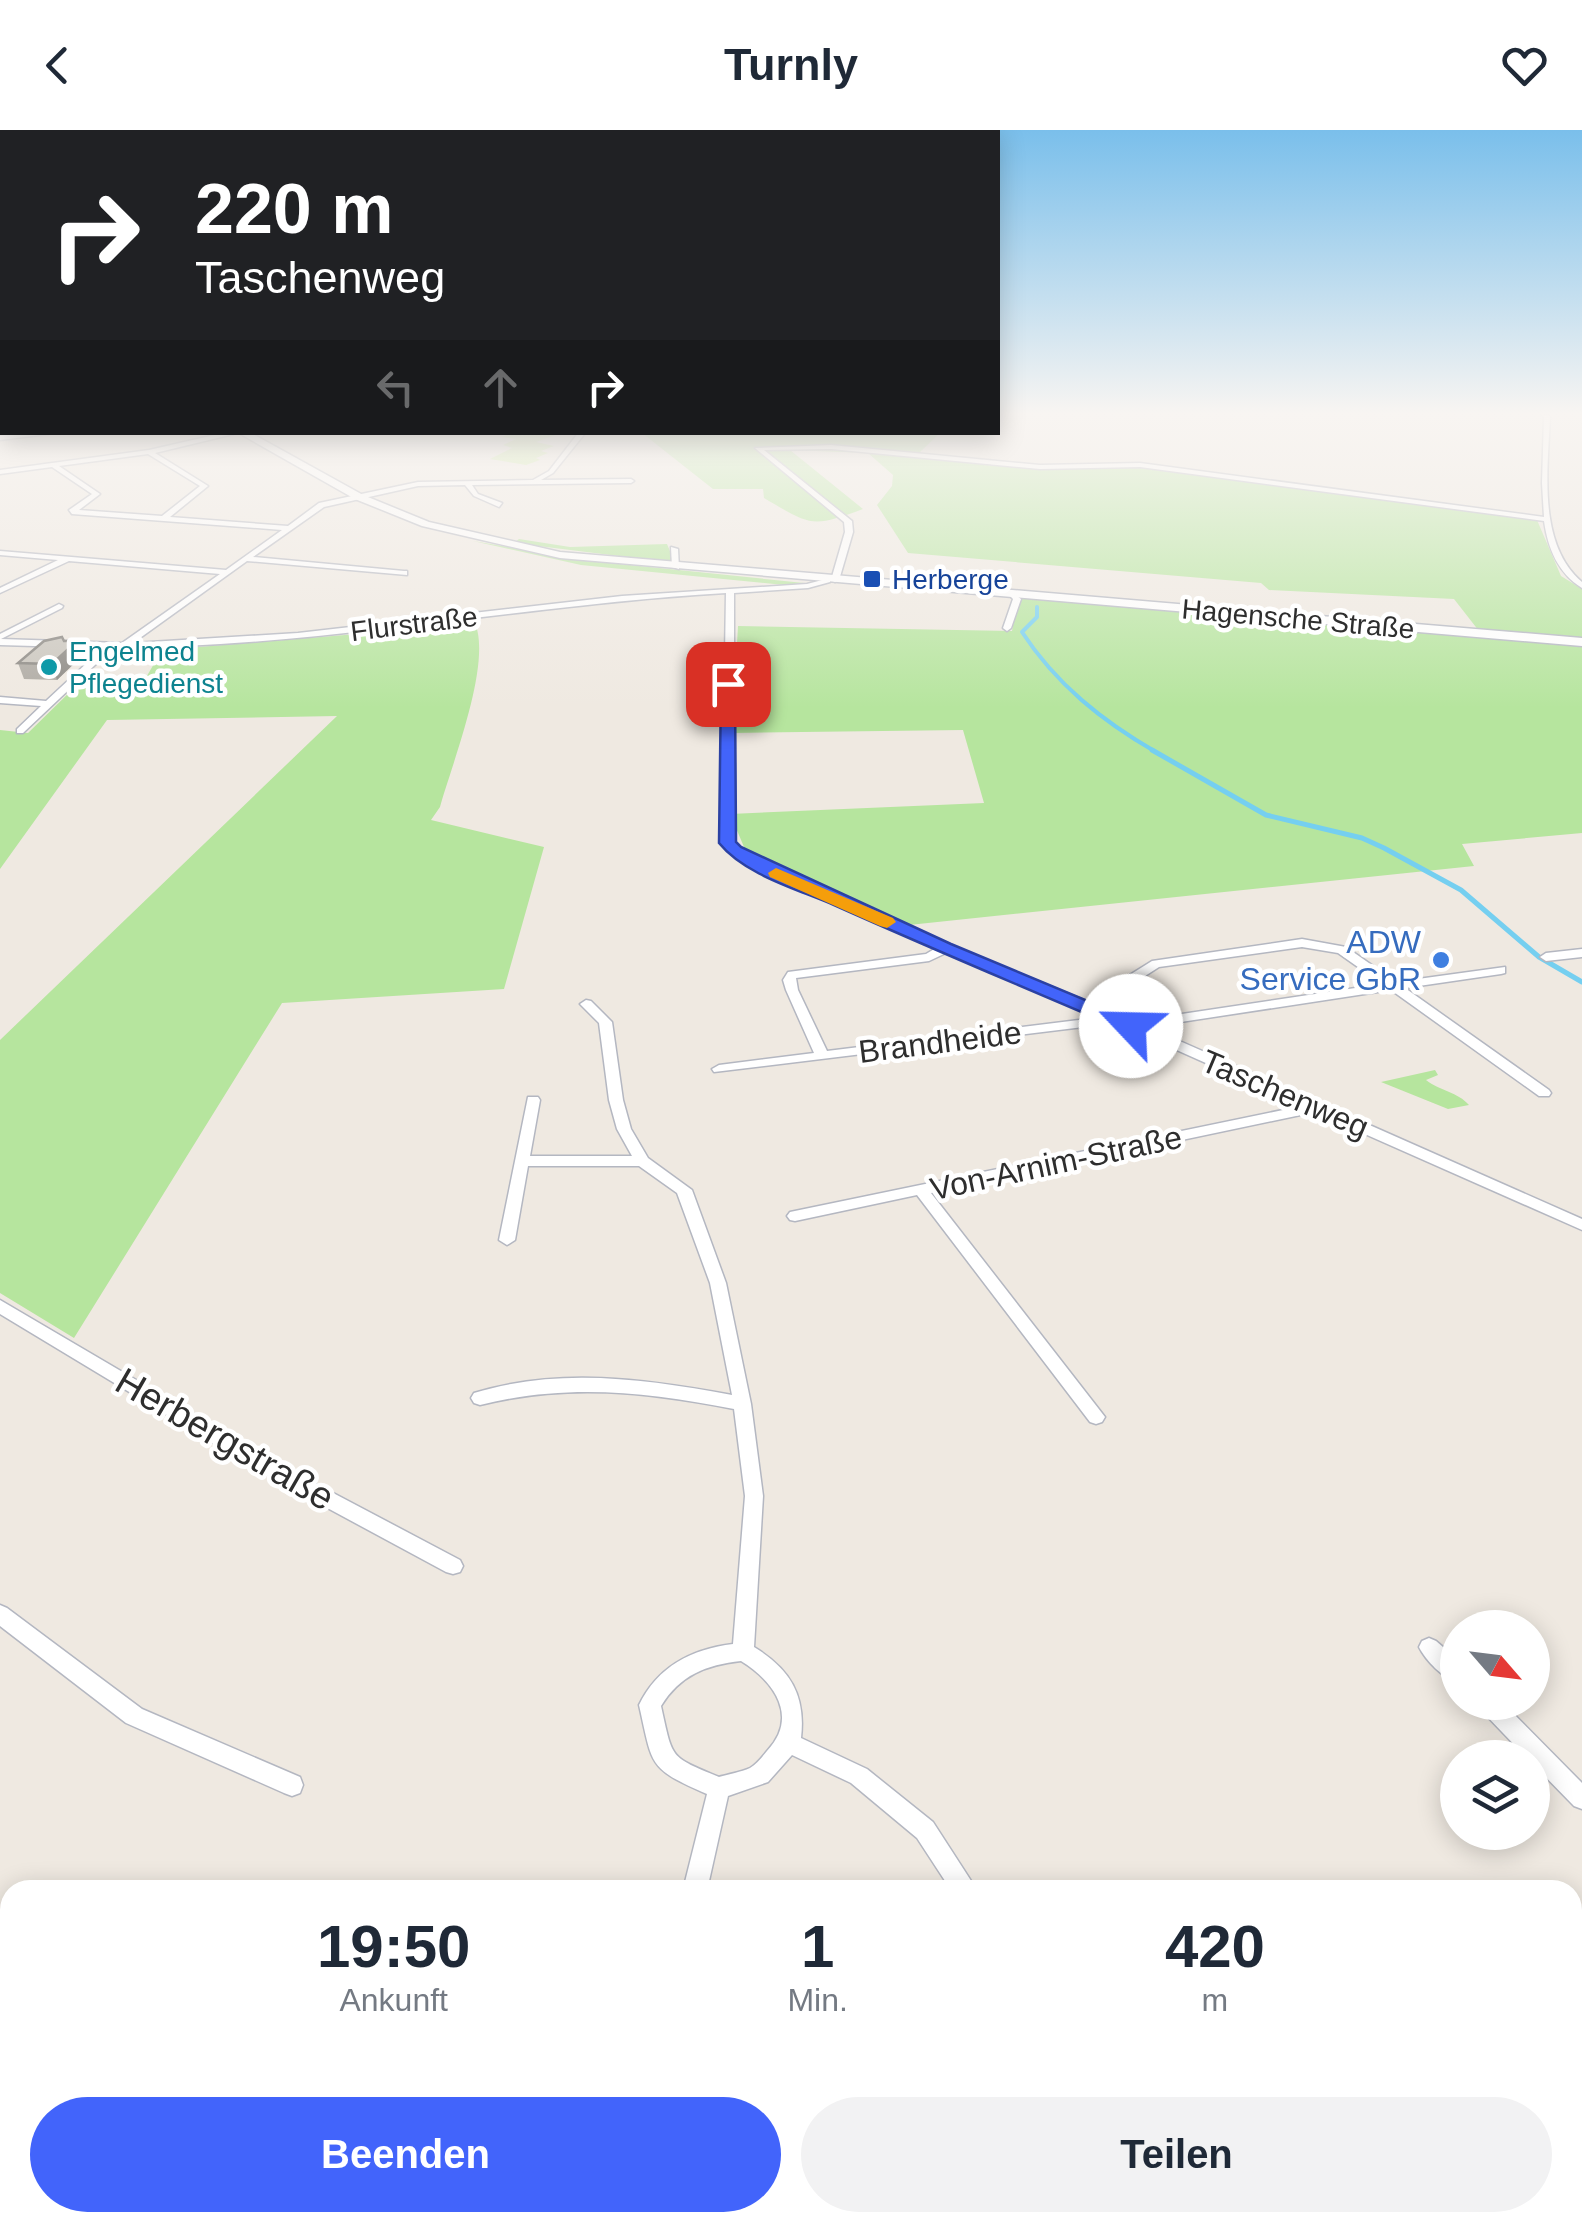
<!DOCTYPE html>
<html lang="de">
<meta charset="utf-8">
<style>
:root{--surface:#fff;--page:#f2f2f3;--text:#1f2937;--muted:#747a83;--accent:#4264fb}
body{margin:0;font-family:Arial,sans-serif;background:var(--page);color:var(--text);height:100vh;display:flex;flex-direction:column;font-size:38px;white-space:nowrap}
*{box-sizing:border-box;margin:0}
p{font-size:32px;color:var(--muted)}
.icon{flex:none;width:55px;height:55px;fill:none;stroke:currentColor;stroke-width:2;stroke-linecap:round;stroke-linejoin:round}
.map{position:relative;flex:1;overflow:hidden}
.panel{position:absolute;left:0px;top:1750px;width:1582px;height:352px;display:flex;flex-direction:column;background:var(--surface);border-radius:30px 30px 0 0;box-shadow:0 5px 25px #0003}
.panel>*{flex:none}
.banner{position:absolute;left:0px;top:0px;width:1000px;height:305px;box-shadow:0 5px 25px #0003;background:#202124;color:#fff;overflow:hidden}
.needle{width:65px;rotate:118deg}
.fabs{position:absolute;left:1440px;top:1480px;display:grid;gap:20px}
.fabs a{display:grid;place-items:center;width:110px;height:110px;border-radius:50%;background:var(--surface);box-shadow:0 5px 25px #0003;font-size:50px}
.pin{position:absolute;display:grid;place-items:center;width:85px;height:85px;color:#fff;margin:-42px;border-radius:20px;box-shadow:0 5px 15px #0006}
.me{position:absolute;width:110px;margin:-55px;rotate:294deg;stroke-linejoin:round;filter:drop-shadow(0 0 8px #0008)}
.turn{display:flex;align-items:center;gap:35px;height:210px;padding:0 30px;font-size:45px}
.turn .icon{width:130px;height:130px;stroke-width:2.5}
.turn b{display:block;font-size:70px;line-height:85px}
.lanes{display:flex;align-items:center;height:95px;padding:0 30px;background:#0003;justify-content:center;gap:50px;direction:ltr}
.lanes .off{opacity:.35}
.eta{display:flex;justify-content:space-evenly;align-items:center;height:170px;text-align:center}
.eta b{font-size:60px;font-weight:700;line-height:70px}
.primary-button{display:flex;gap:20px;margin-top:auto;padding:20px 30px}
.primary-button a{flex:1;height:115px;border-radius:60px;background:var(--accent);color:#fff;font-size:40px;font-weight:700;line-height:115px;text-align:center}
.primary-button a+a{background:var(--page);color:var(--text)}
header{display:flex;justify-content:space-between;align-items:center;height:130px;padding:0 30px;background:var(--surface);font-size:45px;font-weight:700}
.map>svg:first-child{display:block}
.education{fill:#f0e6d1}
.green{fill:#b6e59e}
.pitch{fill:#c9ec9a}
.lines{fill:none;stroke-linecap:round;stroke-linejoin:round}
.stream-far1{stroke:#75cff0;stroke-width:4}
.stream{stroke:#75cff0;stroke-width:5}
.street-casing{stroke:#b4b7c1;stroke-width:3}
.secondary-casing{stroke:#b4b7c1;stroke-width:3}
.street{fill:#fff;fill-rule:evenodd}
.secondary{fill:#fff;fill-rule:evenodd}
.wall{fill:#afaba4}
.shaded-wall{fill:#8e8b86}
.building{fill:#cbc7bf;stroke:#8e8b86;stroke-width:2.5}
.route{fill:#4264fb;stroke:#2b41a3;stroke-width:2.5}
.slow{fill:#f59e0b}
.transit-dot{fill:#1a4fb4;stroke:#fff;stroke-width:4}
.culture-dot{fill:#0f9aa8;stroke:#fff;stroke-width:4}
.shop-dot{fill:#3f7fe0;stroke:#fff;stroke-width:4}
.labels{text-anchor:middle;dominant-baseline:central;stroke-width:9;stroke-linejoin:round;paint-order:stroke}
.far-transit-label{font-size:28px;fill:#164399;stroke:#fff;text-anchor:start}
.far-street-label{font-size:28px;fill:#2e2e2e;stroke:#fff}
.far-culture-label{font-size:28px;fill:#0d838f;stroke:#fff;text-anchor:start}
.shop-label{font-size:32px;fill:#366cbe;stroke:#fff;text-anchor:end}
.street-label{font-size:32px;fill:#2e2e2e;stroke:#fff}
.near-street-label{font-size:38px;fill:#2e2e2e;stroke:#fff}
</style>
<header><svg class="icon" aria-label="back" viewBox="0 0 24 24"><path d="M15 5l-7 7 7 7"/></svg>Turnly<svg class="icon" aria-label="heart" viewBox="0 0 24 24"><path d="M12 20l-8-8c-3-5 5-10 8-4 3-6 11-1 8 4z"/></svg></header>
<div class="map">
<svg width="1582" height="2102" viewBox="0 0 1582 2102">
<rect width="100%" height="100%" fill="#efe9e1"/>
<path class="education" d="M 585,2093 L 928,2092 L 942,2102 L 581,2102 Z"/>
<g class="green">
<path d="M 642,303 L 940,303 L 918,324 L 870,322 L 1042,339 L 1141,336 L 1537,390 L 1561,446 L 1582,459 L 1582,510 L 1479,501 L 1454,469 L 1269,460 L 1261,453 L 908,423 L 877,375 L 892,356 L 893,345 L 868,323 L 790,320 L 863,379 C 811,398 812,396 764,368 L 763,359 L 713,359 Z"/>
<path d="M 519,409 L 570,417 L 667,414 L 675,433 L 514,413 Z"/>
<path d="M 473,411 L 591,431 L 804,453 L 784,455 L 581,435 Z"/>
<path d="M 1018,468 L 1582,515 L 1582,703 L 1462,714 L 1474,736 L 909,795 L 747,724 L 730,684 L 984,673 L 963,600 L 732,603 L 738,496 L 1012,501 Z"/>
<path d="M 473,489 C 495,527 452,633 440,677 L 431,690 L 544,717 L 504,859 L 282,873 L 74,1208 L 0,1163 L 0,910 L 337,586 L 107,590 L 0,739 L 0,600 L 28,603 L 78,554 L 144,551 L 162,520 L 369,503 Z"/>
<path d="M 1435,940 L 1438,945 L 1426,950 C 1440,961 1458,962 1469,975 L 1448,979 L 1381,952 Z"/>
</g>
<path class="pitch" d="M 512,303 L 512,302 L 562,303 L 536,312 L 554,316 L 541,321 L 548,323 L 536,328 L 540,330 L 526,335 L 490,329 L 512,318 L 503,315 L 516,309 L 501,307 Z"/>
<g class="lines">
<path class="stream-far1" d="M 1037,477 L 1037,487 L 1022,502 C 1056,554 1102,591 1156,622"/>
<path class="stream" d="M 1152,620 L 1266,685 L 1362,708 L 1384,718 L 1461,760 L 1539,827 L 1582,852"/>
<defs>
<g id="street">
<path d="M 1540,284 L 1550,286 C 1548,339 1537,414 1582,452 L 1582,458 C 1558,443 1548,419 1544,391 L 1140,337 L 1040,339 L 831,319 L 764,320 L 852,391 L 853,402 L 839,450 L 835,452 L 831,450 L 845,402 L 844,392 L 755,318 L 831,315 L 1040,335 L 1140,333 L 1544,387 L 1542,353 L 1544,287 Z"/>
<path d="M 37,302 L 64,302 L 0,310 L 0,306 Z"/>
<path d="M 228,302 L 242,302 L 155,323 L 208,356 L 170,387 L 288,396 L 319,373 L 418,352 L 533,350 L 549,341 L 579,302 L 586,302 L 553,343 L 541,350 L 631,349 L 634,351 L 631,353 L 472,355 L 478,364 L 502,373 L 499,377 L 474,366 L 465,355 L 418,356 L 324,377 L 253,427 L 404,441 L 407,441 L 407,445 L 247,431 L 133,513 L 298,503 L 622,466 L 807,454 L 830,448 L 830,452 L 808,458 L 734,463 L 734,712 L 739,719 L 949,815 L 1096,875 L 1120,851 L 1152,831 L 1302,809 L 1346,817 L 1396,852 L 1505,837 L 1505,843 L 1501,844 L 1405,858 L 1549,960 L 1551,963 L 1549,966 L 1539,966 L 1391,860 L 1148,897 L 1582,1089 L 1582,1100 L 1315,982 L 931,1063 L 1105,1287 L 1102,1292 L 1096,1294 L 1090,1292 L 917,1065 L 795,1091 L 790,1090 L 787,1086 L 790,1082 L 1302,976 L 1116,893 L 714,942 L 712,939 L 719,935 L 814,923 L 786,860 L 783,850 L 788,842 L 926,824 L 936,818 L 731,723 L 722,713 L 726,463 C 521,475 318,517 113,518 L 23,603 L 17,603 L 17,599 L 41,576 L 0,573 L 0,567 L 46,571 L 103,518 L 0,515 L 0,504 L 59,474 L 63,476 L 62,478 L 1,509 L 122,513 L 220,444 L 69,431 L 0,463 L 0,458 L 58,430 L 0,425 L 0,421 L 226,440 L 282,400 L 72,384 L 69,380 L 92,364 L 52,337 L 0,344 L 0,340 L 149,320 ZM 148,324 L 200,356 L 162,386 L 79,380 L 100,364 L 59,336 ZM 1302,817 L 1338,823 L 1382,854 L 1135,891 L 1106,879 L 1128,857 L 1159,837 ZM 946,823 L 1093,883 L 1103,887 L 827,921 L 798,860 L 796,848 L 929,831 Z"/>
<path d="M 671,417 L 678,419 L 679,439 L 672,437 Z"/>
<path d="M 1013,463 L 1021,469 L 1011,498 L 1007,501 L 1003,498 L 1013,469 L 1009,465 Z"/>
<path d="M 1582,819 L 1582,827 L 1546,831 L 1540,827 L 1546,823 Z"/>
<path d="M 586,870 L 591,871 L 612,892 L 623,970 L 631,999 L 648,1028 L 692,1060 L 726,1153 L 751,1274 L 763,1366 L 754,1517 C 790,1539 806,1565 801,1608 L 867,1639 L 933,1692 L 977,1760 L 951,1760 L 917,1708 L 851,1653 L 792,1625 L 768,1652 L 728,1666 L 707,1760 L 683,1760 L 707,1664 C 647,1638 653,1636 639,1575 C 658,1536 692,1519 733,1514 L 745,1366 L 734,1279 C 646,1262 568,1253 480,1275 L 474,1273 L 471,1268 L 474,1263 C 559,1237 645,1249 732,1265 L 710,1153 L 677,1063 L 639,1036 L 528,1036 L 515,1110 L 507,1115 L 499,1110 L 528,967 L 538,967 L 540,970 L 530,1026 L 632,1026 L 617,999 L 609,970 L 599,893 L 580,874 ZM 741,1531 C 775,1552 799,1587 767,1621 C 762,1627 757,1634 750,1638 C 741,1642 729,1644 719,1647 C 669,1626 673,1630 661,1576 C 680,1545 706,1535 741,1531 Z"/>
<path d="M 0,1170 L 284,1337 L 460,1430 L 463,1436 L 460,1442 L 453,1444 L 446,1442 L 270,1347 L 0,1184 Z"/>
<path d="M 0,1475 L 7,1478 L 142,1579 L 300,1647 L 303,1655 L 300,1663 L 292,1666 L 284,1663 L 126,1593 L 0,1496 Z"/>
<path d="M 1429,1508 L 1436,1511 L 1458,1530 L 1458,1553 C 1443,1548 1426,1531 1419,1517 L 1422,1511 Z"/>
<path d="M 1477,1572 L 1502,1572 L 1582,1653 L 1582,1679 L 1574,1676 L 1532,1633 L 1532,1628 L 1527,1628 L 1480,1579 Z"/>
<path d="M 0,1850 L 10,1854 L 10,1879 L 0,1875 Z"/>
<path d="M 1582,2050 L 1582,2081 L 1572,2085 L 1572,2054 Z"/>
<path d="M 556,2092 L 584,2092 L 580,2102 L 552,2102 Z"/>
<path d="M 1072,2092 L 1103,2092 L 1107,2102 L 1076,2102 Z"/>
<path d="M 1531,2092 L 1564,2092 L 1560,2102 L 1527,2102 Z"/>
</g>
<path id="secondary" d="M 237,302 L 249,302 L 363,365 L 429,392 L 560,422 L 1582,508 L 1582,516 L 560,428 L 422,396 L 355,369 Z"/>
</defs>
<use href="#street" class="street-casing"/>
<use href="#secondary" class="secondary-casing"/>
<use href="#street" class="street"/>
<use href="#secondary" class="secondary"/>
</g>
<path class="wall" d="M 64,511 L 77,511 L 82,526 L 57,550 L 24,549 L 18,533 Z"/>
<path class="shaded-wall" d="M 77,511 L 82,526 L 57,550 L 52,534 Z"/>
<path class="building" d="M 62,507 L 64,511 L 77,511 L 52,534 L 18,533 L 44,511 Z"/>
<linearGradient id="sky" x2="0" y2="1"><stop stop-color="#7abfeb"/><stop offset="0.49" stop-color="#f8f5f2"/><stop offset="1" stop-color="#f8f5f2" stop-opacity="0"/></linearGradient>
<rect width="1582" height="578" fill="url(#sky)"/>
<path class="route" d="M 728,550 L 735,554 L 736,712 L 741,717 L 951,814 L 1138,892 L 1138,900 L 1124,900 C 1027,859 930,818 834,775 C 797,759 745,745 719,713 L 721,554 Z"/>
<path class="slow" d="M 776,738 L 893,788 L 896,792 L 887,798 L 880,796 L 770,747 L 768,743 Z"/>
<rect class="transit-dot" x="862" y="439" width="20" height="20" rx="5"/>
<circle class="culture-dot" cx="49" cy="537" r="10"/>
<circle class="shop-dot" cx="1441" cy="830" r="10"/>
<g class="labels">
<g class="far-transit-label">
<text x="892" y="449">Herberge</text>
</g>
<g class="far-street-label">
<text transform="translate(1298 489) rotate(5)">Hagensche Straße</text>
<text transform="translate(414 494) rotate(-7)">Flurstraße</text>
</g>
<g class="far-culture-label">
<text x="69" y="521">Engelmed<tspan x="69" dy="32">Pflegedienst</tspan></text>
</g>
<g class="shop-label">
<text x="1421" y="812">ADW<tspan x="1421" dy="37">Service GbR</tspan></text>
</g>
<g class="street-label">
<text transform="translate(940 912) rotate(-7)">Brandheide</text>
<text transform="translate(1285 964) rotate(23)">Taschenweg</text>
<text transform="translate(1056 1033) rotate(-12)">Von-Arnim-Straße</text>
</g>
<g class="near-street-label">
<text transform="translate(225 1309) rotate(30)">Herbergstraße</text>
</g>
</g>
</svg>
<div class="fabs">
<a><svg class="needle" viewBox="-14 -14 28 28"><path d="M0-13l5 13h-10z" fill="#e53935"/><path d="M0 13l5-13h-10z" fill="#747a83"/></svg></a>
<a><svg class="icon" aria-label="layers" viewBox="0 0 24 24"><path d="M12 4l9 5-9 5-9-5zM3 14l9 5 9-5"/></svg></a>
</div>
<div class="pin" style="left:728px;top:554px;background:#d93025"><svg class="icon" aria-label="arrive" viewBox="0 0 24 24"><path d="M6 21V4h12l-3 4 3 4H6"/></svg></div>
<svg class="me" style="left:1131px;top:896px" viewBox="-20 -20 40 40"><circle r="19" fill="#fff"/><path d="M0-13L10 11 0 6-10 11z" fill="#4264fb"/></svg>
<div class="banner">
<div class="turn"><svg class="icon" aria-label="right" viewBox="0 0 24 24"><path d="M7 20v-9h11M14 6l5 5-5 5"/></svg><div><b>220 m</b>Taschenweg</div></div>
<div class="lanes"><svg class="icon off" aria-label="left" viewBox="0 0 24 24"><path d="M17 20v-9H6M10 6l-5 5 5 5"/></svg><svg class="icon off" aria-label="ahead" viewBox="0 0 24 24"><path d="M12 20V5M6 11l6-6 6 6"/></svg><svg class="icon" aria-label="right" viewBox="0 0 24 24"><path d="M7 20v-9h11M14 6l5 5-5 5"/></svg></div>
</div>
<section class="panel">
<div class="eta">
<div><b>19:50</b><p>Ankunft</p></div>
<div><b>1</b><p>Min.</p></div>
<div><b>420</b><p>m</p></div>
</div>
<div class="primary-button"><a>Beenden</a><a>Teilen</a></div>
</section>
</div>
